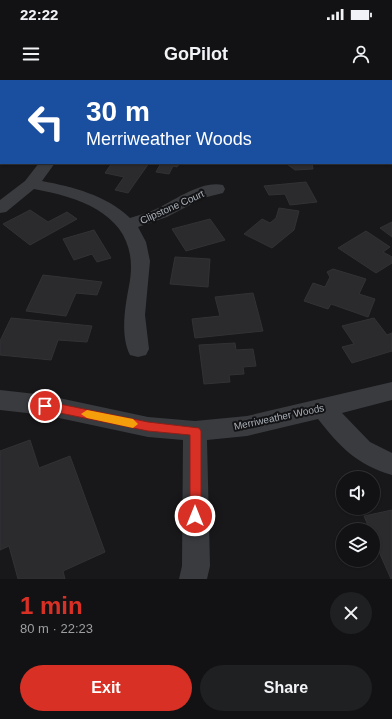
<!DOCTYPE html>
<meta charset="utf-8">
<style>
:root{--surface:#121214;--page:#1f2022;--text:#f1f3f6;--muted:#9c9ea0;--line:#313234;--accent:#d93025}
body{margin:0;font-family:Helvetica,sans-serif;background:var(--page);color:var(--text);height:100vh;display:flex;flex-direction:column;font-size:15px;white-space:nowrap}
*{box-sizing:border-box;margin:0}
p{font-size:13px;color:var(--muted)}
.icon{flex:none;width:22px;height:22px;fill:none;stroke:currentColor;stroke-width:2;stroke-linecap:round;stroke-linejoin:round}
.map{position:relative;height:499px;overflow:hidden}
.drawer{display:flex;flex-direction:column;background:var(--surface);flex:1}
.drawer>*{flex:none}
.banner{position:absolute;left:0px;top:0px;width:392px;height:84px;box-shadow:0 1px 3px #0004,0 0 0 1px var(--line);background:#1a4fa0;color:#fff;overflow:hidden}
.fabs{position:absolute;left:336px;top:391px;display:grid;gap:8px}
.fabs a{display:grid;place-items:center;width:44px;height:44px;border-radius:50%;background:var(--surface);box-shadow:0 1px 3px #0004,0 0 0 1px var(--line);font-size:20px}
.pin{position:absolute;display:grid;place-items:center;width:34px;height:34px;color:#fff;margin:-17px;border:2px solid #fff;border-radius:50%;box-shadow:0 1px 4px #0007}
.me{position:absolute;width:44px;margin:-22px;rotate:0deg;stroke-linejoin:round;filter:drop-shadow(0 0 3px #0008)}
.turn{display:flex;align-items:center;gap:14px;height:84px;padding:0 20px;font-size:18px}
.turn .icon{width:52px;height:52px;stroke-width:2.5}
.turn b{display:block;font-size:28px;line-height:34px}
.round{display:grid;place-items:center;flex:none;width:42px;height:42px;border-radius:21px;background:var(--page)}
.summary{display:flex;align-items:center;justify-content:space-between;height:68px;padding:0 20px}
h1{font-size:24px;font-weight:700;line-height:30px;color:var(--accent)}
.cta{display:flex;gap:8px;margin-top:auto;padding:8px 20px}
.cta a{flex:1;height:46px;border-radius:24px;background:var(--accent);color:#fff;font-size:16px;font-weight:700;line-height:46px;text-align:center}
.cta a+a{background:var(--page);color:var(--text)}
.status{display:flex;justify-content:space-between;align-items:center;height:28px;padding:0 20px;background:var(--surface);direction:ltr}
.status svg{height:11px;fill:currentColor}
header{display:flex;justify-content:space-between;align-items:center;height:52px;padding:0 20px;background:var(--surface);font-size:18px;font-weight:700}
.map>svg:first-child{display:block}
.building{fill:#2b2b2e;stroke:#323236}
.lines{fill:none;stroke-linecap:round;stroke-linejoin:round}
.street{fill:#393b3f;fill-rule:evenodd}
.route{fill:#d93025;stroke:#8d1f18}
.slow{fill:#f59e0b}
.labels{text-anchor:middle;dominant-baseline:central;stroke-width:4;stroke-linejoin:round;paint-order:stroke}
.street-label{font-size:10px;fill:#aab1b9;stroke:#131315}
</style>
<div class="status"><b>22:22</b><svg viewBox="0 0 49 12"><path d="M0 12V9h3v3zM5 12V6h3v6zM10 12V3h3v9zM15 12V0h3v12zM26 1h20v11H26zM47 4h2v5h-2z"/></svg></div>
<header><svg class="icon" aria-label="menu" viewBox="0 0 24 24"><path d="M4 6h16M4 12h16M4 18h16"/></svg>GoPilot<svg class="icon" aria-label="person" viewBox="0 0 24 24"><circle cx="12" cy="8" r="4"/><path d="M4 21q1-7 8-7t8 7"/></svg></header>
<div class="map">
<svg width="392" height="499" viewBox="0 0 392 499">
<rect width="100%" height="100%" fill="#18181a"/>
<g class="building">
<path d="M 112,83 L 149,83 L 128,113 L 115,110 L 124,97 L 105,93 Z"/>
<path d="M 161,83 L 180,83 L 177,87 L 173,86 L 169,94 L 156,92 Z"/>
<path d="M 312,83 L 313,89 L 295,90 L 287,84 L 281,83 Z"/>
<path d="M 306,102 L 317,122 L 290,125 L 285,114 L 269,115 L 264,106 Z"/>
<path d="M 279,128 L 299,131 L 294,150 L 272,168 L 244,154 L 262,139 L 270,143 L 276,138 Z"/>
<path d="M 30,130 L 48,142 L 67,132 L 77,139 L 30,165 L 3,144 Z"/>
<path d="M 210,139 L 225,160 L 186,171 L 172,149 Z"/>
<path d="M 392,142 L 392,157 L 380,148 Z"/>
<path d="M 94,150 L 111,178 L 97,182 L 92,174 L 74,180 L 63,159 Z"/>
<path d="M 366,151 L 390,167 L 383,172 L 392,177 L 392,183 L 376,193 L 338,168 Z"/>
<path d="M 175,177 L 210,179 L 208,207 L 170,204 Z"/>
<path d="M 333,189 L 366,199 L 359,214 L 375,219 L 368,237 L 331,224 L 328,229 L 304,221 L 313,203 L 325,207 L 330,197 L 327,192 Z"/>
<path d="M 43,195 L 102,202 L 97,215 L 76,213 L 66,236 L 26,231 Z"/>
<path d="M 253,213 L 263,251 L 195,258 L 192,239 L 220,236 L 215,217 Z"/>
<path d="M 11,238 L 92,246 L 87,262 L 58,260 L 51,280 L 0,275 L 0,261 Z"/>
<path d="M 374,238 L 387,255 L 392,253 L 392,271 L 352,283 L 342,267 L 354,264 L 342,246 Z"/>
<path d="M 235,263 L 236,270 L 253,269 L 256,286 L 243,287 L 244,294 L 229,295 L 230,302 L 204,304 L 199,265 Z"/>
<path d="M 30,360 L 39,388 L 70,376 L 105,472 L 63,491 L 65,499 L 18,499 L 9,466 L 0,470 L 0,371 Z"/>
<path d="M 392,430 L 392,499 L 391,499 L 373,458 L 373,450 L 370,450 L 364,436 Z"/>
</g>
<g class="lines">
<g class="street">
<path d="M 122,0 L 136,0 L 121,1 Z"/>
<path d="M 39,83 L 55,83 L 42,101 C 73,107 106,115 130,138 C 138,135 148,133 156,129 C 175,120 202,100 223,105 L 225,109 L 223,113 L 203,118 L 167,137 L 138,147 L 146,162 L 150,181 L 145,235 L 149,269 L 146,275 L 138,277 L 130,275 C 120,255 125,227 129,206 C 142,140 89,119 34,109 L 6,132 L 0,133 L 0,120 L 25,101 Z"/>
<path d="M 392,302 L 392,320 L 342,333 L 370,362 L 392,373 L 392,395 C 356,384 341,368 318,339 L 247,356 L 207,360 L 210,486 L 207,499 L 179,499 L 182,486 L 183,360 L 148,357 L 45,335 L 0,330 L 0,310 L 45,315 L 148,337 L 195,341 L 247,336 Z"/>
</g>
</g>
<path class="route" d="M 45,321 L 148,342 L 199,348 L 201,351 L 201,436 L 200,440 L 195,442 L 191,440 L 190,436 L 190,355 L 148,351 L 45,330 L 40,326 Z"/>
<path class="slow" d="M 87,330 L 133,339 L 138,344 L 133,348 L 87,338 L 81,334 Z"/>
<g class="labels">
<g class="street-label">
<text transform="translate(172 127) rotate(-24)">Clipstone Court</text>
<text transform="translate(279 337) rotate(-12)">Merriweather Woods</text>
</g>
</g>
</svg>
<div class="fabs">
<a><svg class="icon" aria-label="sound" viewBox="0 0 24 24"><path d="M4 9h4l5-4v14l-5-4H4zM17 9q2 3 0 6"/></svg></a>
<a><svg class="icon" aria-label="layers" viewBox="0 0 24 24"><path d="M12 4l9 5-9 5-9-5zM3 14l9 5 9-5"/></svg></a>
</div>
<div class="pin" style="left:45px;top:326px;background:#d93025"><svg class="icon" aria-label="arrive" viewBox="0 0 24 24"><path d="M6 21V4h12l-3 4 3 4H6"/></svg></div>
<svg class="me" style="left:195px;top:436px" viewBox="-20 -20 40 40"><circle r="17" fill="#d93025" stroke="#fff" stroke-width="3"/><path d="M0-11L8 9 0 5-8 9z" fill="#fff"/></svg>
<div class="banner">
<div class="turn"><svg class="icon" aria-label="left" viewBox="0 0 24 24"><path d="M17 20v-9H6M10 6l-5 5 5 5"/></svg><div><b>30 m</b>Merriweather Woods</div></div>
</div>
</div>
<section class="drawer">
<div class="summary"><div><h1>1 min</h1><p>80 m · 22:23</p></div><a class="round"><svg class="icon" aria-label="close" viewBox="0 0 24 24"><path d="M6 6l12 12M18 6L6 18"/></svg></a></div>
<div class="cta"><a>Exit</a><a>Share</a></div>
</section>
